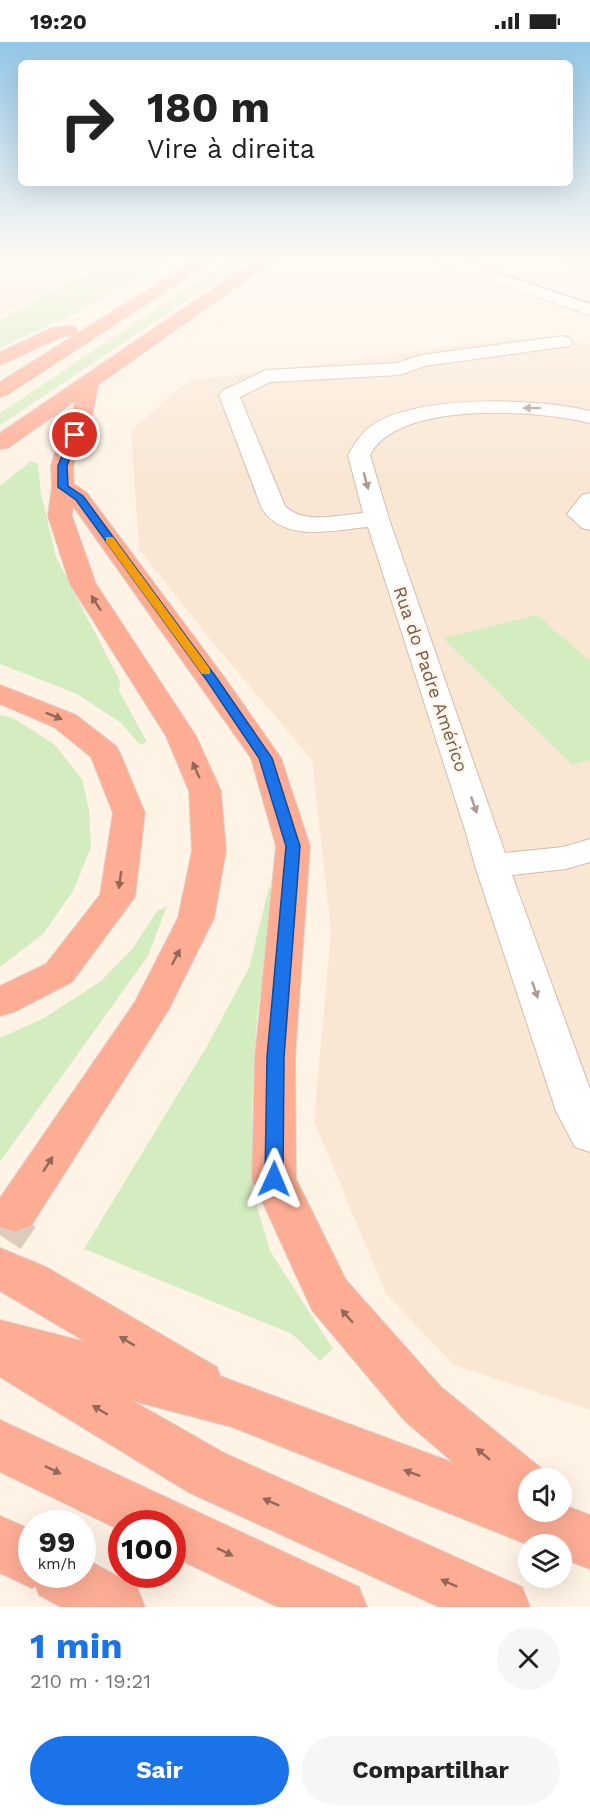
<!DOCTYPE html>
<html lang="pt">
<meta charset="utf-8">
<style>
:root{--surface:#fff;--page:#f6f6f6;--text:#222;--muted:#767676;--accent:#1a73e8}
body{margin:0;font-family:"Work Sans",sans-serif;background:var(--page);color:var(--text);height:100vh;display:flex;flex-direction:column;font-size:22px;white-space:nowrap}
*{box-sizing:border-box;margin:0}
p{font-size:20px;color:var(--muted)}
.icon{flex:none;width:33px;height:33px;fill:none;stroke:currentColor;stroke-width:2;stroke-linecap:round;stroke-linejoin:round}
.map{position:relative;height:1565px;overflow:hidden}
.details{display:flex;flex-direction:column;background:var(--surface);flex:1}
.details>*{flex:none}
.banner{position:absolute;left:18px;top:18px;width:555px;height:126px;border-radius:9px;box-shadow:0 6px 24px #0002;background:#fff;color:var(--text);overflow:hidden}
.tools{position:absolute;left:518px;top:1426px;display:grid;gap:12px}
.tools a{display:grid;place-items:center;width:54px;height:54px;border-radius:50%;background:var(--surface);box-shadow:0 6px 24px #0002;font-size:30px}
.speed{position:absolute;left:18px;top:1468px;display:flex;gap:12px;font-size:30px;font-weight:700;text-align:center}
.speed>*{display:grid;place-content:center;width:78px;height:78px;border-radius:50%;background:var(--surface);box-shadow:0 6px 24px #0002;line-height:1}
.speed small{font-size:15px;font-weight:400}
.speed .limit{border:9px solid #d22;background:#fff;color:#111}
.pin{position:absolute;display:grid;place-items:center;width:51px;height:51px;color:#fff;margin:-26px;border:3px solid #fff;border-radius:50%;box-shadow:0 2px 6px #0007}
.me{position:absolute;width:66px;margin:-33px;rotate:1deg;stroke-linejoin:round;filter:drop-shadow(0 0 4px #0008)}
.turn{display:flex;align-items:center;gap:21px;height:126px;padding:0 30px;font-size:27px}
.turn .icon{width:78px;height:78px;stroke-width:2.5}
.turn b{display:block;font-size:42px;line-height:51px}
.round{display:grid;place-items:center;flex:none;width:63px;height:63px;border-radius:32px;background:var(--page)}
.headline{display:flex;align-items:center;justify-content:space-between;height:102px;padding:0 30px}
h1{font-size:36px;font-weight:700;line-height:45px;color:var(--accent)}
.button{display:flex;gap:12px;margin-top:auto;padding:12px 30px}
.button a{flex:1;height:69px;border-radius:36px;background:var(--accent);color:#fff;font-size:24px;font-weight:700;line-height:69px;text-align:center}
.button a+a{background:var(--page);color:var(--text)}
.status{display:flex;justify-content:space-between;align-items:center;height:42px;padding:0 30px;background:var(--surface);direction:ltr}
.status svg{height:16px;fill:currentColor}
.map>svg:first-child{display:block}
.residential{fill:#f9e7d4}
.industrial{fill:#ede5de}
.green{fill:#d4edc0}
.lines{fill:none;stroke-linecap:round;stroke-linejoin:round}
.highway-tunnel{stroke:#ddccbd;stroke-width:50;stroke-dasharray:50 25;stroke-linecap:butt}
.street-casing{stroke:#d3bcab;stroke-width:2}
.highway-casing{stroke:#dcd3cf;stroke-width:2}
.street{fill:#fff;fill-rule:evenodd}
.highway{fill:#fead95;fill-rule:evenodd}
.tram{stroke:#b5a1c9;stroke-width:1.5}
.oneway{fill:#af9a91}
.oneway2{fill:#946857}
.route{fill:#1a73e8;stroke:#114b97;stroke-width:1.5}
.slow{fill:#f59e0b}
.labels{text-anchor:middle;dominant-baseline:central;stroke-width:5;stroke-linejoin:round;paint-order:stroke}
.street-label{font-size:18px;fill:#795747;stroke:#fff7ec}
</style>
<div class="status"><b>19:20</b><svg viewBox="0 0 49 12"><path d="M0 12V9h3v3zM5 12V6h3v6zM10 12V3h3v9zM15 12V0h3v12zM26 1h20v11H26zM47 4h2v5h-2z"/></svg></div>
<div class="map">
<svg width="590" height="1565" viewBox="0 0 590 1565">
<rect width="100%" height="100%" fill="#fef3e4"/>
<g class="residential">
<path d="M 551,216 L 590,216 L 590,237 Z"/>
<path d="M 550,294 L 590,302 L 590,1368 L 454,1323 L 386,1252 L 314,1079 L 331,889 L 312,718 L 209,596 L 139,507 L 131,389 L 188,339 L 487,300 Z"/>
</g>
<path class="industrial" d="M 0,216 L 111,216 L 0,273 Z"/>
<g class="green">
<path d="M 118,216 L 174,216 L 67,275 L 0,306 L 0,278 Z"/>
<path d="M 233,216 L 250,216 L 0,383 L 0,371 Z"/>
<path d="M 31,419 L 38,422 L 41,451 L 56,515 L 120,639 L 119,649 L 147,700 L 140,703 L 121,681 L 77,652 L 0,622 L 0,444 Z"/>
<path d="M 537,573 L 590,619 L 590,718 L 572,723 L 443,596 Z"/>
<path d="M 0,673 L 13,676 L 54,702 L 82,737 L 89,768 L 91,805 L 73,849 L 44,891 L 0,925 Z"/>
<path d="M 269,845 L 276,845 L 257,974 L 252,1064 L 253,1151 L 270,1209 L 333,1307 L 320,1319 L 292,1292 L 84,1207 L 207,1004 L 249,926 Z"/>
<path d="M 167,864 L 148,914 L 0,1120 L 0,996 L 44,976 L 101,939 L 133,906 L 157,869 Z"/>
</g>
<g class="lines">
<path class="highway-tunnel" d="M 0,1193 L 15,1171"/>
<defs>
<g id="street">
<path d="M 429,216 L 453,216 L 590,262 L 590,273 L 431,219 Z"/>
<path d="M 563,294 L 570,296 L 572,300 L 570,304 L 425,324 L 400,333 L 270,340 L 240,355 L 285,464 C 304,483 338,473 363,471 L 348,413 C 354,403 361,391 371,384 C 417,352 537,356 590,369 L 590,381 C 539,368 398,358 370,413 L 389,477 L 505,811 L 563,805 L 590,797 L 590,820 L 566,827 L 512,833 L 590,1047 L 590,1110 L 575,1105 L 556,1069 L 475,824 L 466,791 L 368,485 C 333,488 285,501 262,467 L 219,353 L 222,349 L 266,328 L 397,321 L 421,313 Z"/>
<path d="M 590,451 L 590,488 L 582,486 L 567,472 L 582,453 Z"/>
</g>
<g id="highway">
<path d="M 198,216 L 217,216 L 7,353 L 0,355 L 0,340 Z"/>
<path d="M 258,216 L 277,216 L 98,343 L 91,381 L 79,404 L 73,424 L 74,442 L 87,451 L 222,632 L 281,716 L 310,804 L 295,1015 L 296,1137 L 346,1238 L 441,1345 L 547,1431 L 549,1437 L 528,1437 L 528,1470 L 561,1470 L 561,1462 L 590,1473 L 590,1527 L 561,1516 L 561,1503 L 529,1503 L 232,1385 L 133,1359 L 226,1412 L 522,1545 L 530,1565 L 439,1565 L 188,1450 L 0,1335 L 0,1278 L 86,1300 L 0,1249 L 0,1206 L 46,1225 L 217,1325 L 220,1334 L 454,1421 L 405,1379 L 312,1268 L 252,1137 L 255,1015 L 276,804 L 251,716 L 73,464 L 72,474 L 96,542 L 196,694 L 221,749 L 226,809 L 214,876 L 169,967 L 31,1184 L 15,1190 L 0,1185 L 0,1156 L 135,960 L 178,876 L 192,809 L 189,749 L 166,694 L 70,542 L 48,474 L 52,445 L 51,424 L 57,404 L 71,381 L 75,359 L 8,406 L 0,407 L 0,391 Z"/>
<path d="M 69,284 L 75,285 L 78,289 L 75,293 L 62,295 L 0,323 L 0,310 L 52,286 Z"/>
<path d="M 0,643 L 76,673 L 116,704 L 120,711 L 145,771 L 135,855 L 129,863 L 72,940 L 14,970 L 0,974 L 0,944 L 46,922 L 100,853 L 113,771 L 91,715 L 54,685 L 0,662 Z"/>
<path d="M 0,1378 L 359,1545 L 367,1565 L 278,1565 L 172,1514 L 172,1482 L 122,1482 L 122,1489 L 0,1430 Z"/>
<path d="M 0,1474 L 32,1488 L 32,1533 L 82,1533 L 82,1515 L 137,1545 L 145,1565 L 61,1565 L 39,1553 L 36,1544 L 32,1546 L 0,1531 Z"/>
</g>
</defs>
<use href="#street" class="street-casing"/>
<use href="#highway" class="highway-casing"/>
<use href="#street" class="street"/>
<use href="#highway" class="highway"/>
<path class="tram" d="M 459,216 L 590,261"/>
</g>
<defs><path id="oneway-solid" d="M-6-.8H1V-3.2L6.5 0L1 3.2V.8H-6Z" transform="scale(1.5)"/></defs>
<g class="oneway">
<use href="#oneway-solid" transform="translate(532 366) rotate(180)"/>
<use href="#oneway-solid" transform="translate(366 439) rotate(75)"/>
<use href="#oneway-solid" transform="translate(474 763) rotate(71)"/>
<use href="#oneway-solid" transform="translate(535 948) rotate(71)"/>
</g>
<g class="oneway2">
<use href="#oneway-solid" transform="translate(96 561) rotate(-123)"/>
<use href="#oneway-solid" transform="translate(54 674) rotate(22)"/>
<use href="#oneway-solid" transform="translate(196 728) rotate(-114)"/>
<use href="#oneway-solid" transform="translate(120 838) rotate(98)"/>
<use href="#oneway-solid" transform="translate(176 915) rotate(-63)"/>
<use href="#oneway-solid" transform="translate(48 1122) rotate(-57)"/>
<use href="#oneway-solid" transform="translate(347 1274) rotate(-131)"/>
<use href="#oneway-solid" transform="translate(127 1299) rotate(-149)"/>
<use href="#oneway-solid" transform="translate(100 1368) rotate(-149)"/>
<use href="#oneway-solid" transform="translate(483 1412) rotate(-140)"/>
<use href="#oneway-solid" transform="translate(53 1428) rotate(26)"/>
<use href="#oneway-solid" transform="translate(412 1431) rotate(-159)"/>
<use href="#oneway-solid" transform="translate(271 1460) rotate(-156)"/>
<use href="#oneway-solid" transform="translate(225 1510) rotate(26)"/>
<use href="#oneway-solid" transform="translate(449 1541) rotate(-156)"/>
</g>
<linearGradient id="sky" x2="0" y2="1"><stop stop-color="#94c7e9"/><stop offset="0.5" stop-color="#fffaf3"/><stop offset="1" stop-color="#fffaf3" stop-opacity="0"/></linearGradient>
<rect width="590" height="435" fill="url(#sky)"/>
<path class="route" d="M 75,390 L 79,393 L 67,424 L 68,444 L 83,454 L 216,635 L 272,716 L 300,804 L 284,1015 L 283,1137 L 280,1142 L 274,1144 L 267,1142 L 265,1137 L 267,1015 L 286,804 L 259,716 L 208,640 L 76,458 L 58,445 L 58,424 L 70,393 Z"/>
<path class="slow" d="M 106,495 L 113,495 L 210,627 L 210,632 L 202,632 L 106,500 Z"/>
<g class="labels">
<g class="street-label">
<text transform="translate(431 637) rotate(71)">Rua do Padre Américo</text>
</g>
</g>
</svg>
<div class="tools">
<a><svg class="icon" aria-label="sound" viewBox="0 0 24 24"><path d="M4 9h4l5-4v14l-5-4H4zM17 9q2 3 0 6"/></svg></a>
<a><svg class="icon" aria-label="layers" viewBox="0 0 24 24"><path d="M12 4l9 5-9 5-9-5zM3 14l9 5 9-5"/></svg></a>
</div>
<div class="speed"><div>99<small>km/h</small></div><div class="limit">100</div></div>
<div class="pin" style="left:75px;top:393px;background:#d93025"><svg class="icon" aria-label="arrive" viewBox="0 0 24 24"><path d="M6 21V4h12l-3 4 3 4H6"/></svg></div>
<svg class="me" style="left:274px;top:1137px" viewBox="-20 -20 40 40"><path d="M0-17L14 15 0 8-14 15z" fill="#1a73e8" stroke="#fff" stroke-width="4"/></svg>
<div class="banner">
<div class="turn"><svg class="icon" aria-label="right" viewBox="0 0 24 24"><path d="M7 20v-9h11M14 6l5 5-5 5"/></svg><div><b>180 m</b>Vire à direita</div></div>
</div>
</div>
<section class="details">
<div class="headline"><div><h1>1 min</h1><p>210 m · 19:21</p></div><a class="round"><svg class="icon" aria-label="close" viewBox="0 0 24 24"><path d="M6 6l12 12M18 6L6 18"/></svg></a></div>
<div class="button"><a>Sair</a><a>Compartilhar</a></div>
</section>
